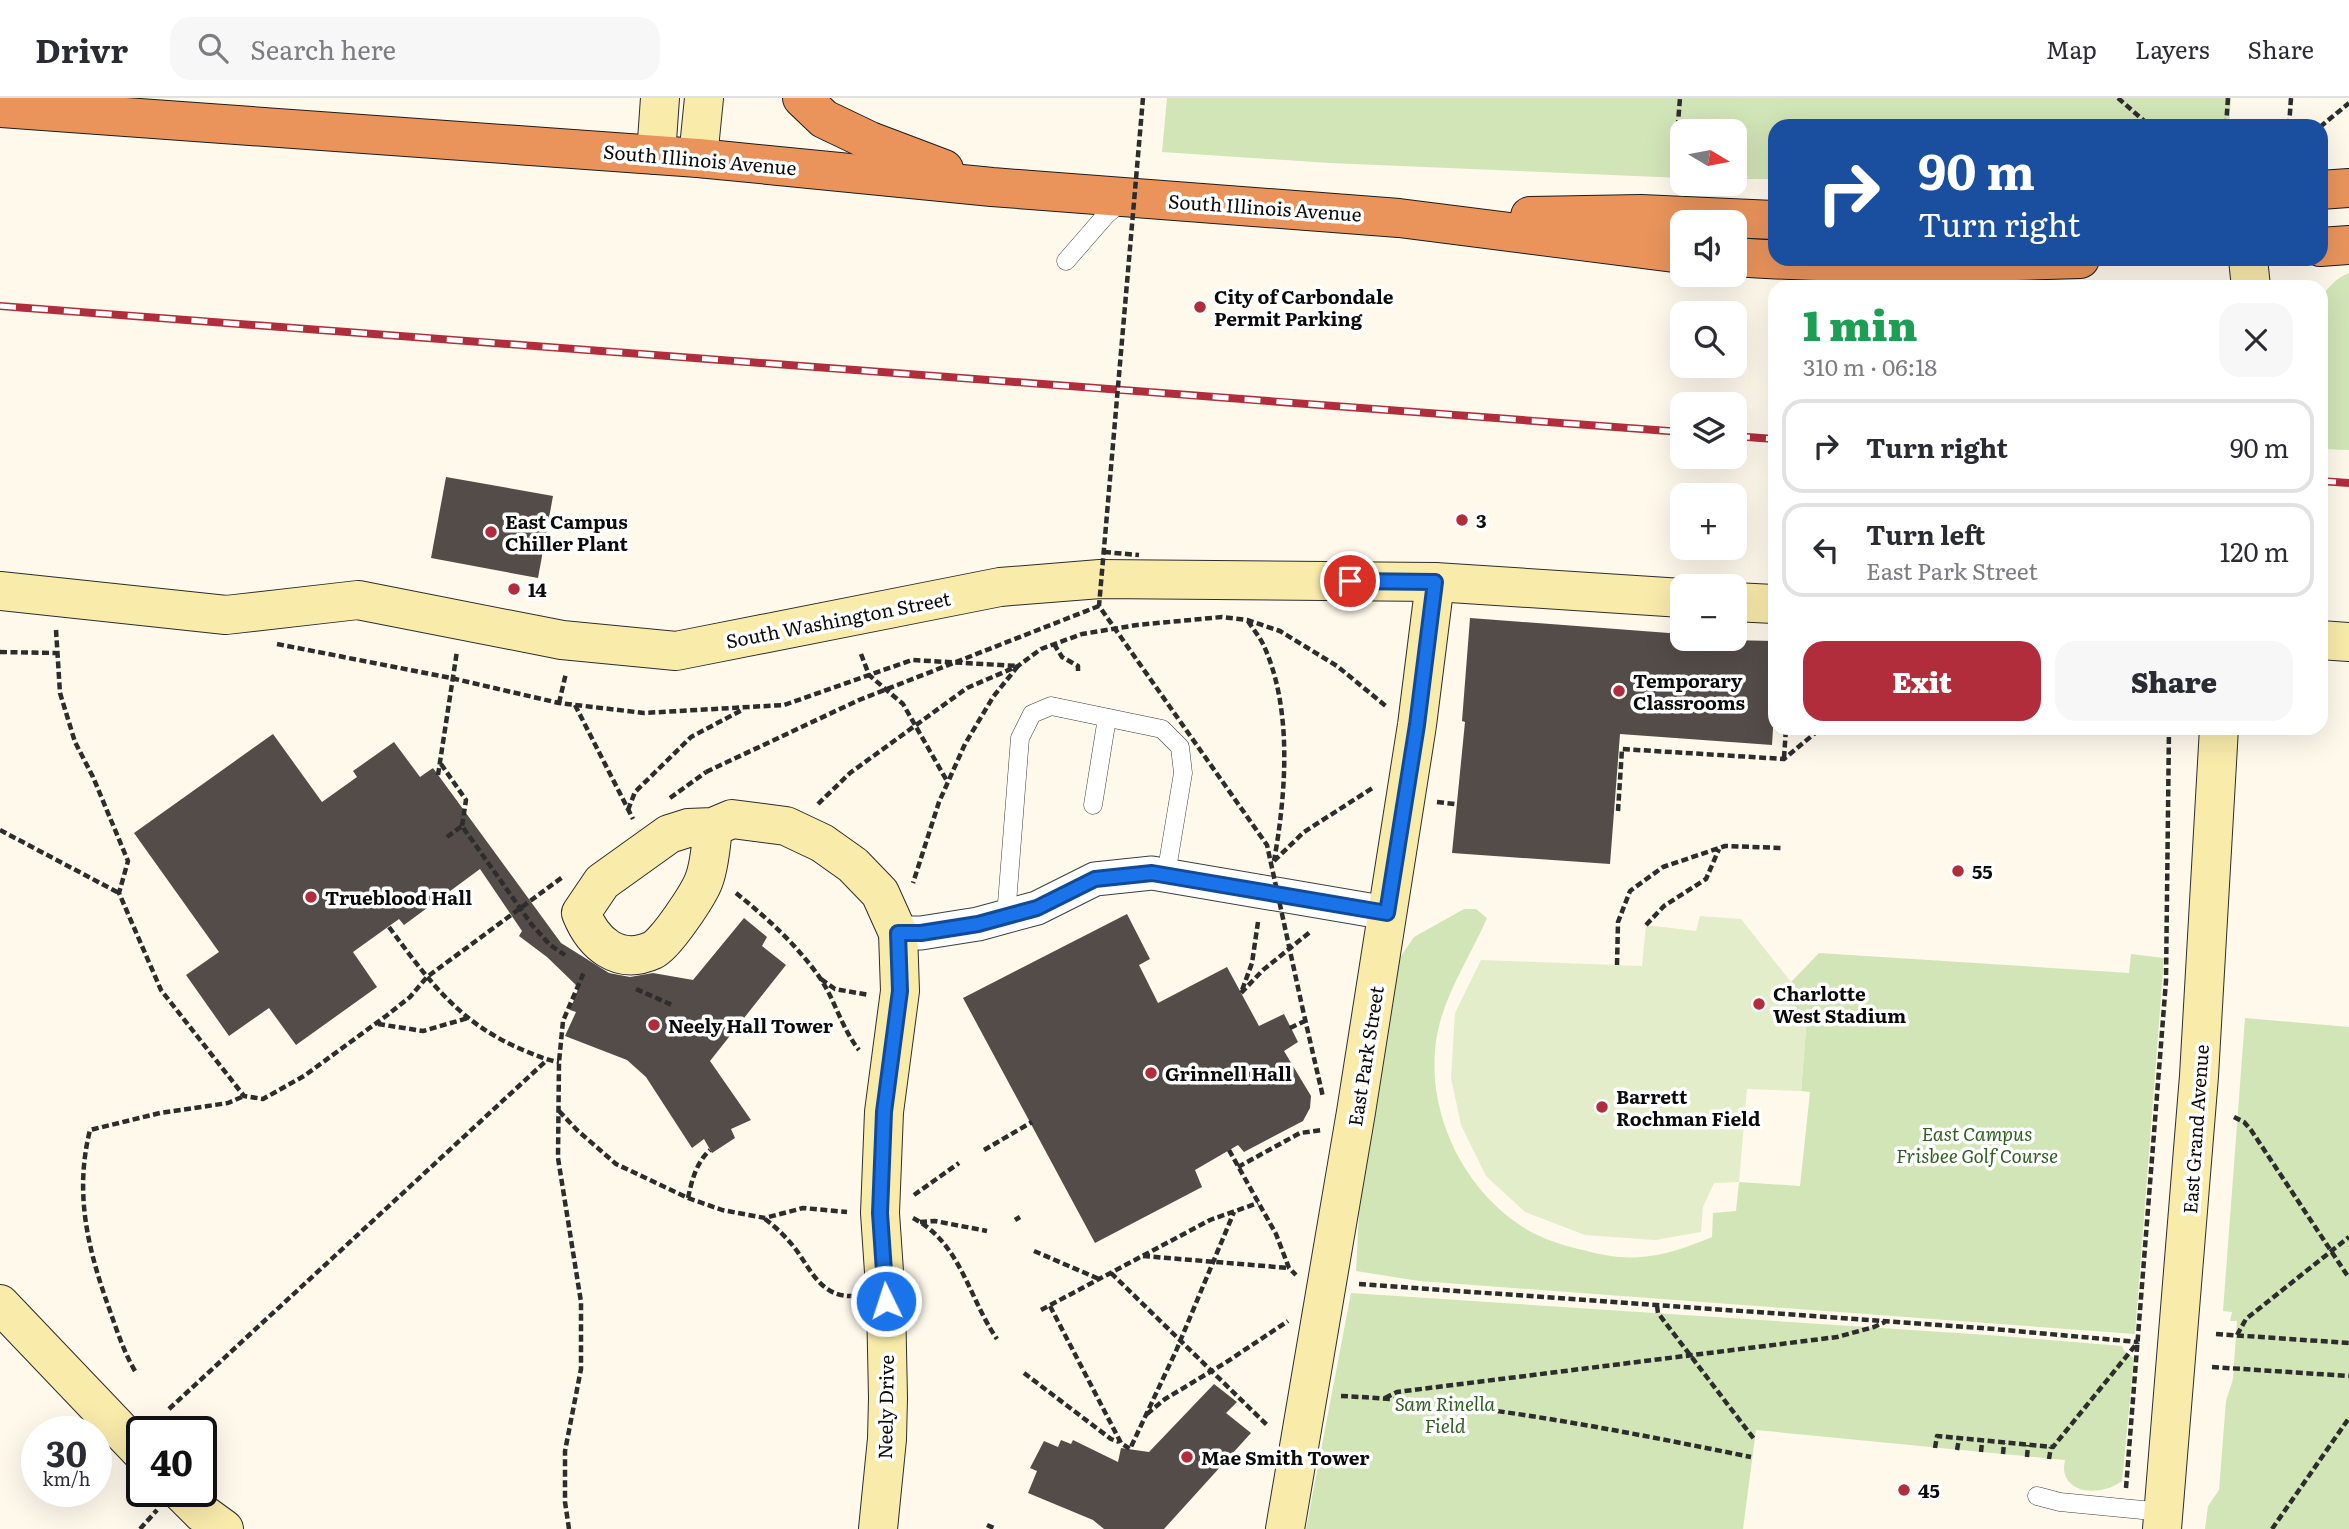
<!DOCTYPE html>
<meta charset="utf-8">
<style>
:root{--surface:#fff;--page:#f7f7f7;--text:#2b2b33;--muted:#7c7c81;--line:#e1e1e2;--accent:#b12d3c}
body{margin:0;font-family:Literata,serif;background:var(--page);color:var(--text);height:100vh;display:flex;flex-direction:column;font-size:26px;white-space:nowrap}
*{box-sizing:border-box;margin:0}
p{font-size:23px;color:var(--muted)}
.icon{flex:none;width:38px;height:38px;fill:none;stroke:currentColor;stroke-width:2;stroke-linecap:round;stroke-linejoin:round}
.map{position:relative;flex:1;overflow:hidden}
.panel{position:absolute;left:1768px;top:182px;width:560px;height:455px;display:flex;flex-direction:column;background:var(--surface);border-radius:21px;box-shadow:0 7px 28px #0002}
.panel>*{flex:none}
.hud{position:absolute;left:1768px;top:21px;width:560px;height:147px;border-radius:21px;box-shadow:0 7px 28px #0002;background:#1a4fa0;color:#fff;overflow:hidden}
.needle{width:46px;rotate:100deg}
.fabs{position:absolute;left:1670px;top:21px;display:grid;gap:14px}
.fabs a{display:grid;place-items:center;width:77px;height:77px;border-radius:14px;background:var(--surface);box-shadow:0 7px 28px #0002;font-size:35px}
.speed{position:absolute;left:21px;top:1318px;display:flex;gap:14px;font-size:35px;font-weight:700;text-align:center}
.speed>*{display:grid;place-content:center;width:91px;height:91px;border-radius:50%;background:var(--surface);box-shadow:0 7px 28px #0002;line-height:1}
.speed small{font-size:18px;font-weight:400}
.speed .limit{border:4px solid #111;border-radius:10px;background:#fff;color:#111}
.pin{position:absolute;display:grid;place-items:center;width:60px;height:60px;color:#fff;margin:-30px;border:4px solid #fff;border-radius:50%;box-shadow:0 2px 7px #0007}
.me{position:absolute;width:77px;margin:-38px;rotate:356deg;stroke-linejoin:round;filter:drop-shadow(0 0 5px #0008)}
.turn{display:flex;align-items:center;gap:24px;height:147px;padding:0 35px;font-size:32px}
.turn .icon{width:91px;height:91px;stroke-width:2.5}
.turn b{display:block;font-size:49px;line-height:60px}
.round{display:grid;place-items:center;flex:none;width:74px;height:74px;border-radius:21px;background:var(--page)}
.head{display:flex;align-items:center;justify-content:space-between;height:119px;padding:0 35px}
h1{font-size:42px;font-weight:800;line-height:52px;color:#1e9e55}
.action{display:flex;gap:14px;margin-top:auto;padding:14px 35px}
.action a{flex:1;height:80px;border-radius:21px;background:var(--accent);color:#fff;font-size:28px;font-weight:800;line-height:80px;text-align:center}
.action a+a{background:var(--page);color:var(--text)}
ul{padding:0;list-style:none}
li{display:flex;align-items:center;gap:21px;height:94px;margin:0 14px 10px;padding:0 21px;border:4px solid var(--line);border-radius:21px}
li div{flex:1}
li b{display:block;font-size:26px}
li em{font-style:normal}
header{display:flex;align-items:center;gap:42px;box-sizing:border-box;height:98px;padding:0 35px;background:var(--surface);border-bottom:2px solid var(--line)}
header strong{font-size:33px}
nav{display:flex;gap:38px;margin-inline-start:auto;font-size:24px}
.search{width:490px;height:63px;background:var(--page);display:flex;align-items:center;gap:18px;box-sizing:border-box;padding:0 24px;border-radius:21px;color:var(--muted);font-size:26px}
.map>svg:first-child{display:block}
.green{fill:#d2e5b7}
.pitch{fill:#e3edc9}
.building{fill:#534c48}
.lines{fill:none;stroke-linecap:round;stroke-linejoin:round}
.lane-casing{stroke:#3e3e3e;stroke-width:19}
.street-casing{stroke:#3e3e3e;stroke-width:35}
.secondary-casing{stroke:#2d2d2d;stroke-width:40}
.highway-casing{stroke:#1c1c1c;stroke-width:40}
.path{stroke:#2d2d2d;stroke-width:4.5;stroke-dasharray:7 3.5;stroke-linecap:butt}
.lane{stroke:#fff;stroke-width:18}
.street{stroke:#fff;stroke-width:33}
.secondary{stroke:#f9ebaa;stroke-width:38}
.highway{stroke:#ea945c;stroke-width:38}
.rail-casing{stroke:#b12d3c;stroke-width:8}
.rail{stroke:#fff;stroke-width:5;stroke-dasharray:16;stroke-linecap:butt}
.path-bridge{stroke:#2d2d2d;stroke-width:4.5;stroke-dasharray:7 3.5;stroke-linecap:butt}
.route-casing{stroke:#114b97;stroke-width:18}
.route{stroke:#1a73e8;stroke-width:12}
.poi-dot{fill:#b12d3c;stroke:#fff;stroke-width:2.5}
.labels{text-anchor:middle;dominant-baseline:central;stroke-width:7;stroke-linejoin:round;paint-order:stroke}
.street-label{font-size:19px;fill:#0b0b0b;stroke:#fff}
.poi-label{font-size:19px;font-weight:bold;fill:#0b0b0b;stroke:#fff;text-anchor:start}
.park-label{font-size:19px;font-style:italic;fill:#315e21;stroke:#fff}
</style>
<header>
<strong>Drivr</strong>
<div class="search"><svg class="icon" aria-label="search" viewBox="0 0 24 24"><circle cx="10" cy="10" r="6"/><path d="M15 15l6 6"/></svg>Search here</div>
<nav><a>Map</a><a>Layers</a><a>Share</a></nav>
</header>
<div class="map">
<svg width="2349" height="1431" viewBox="0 0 2349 1431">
<rect width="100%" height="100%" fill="#fef9eb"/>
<g class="green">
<path d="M 1167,0 L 2231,0 L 2229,28 L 1774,28 L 1774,81 L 1734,81 L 1734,33 L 1682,33 L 1682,80 L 1329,65 L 1162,54 Z"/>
<path d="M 2349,175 L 2349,352 L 2321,351 L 2321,201 C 2328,189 2336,180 2349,175 Z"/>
<path d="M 1464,811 L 1476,811 L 1487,820 C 1468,864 1439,903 1435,952 C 1429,1024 1469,1100 1533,1135 C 1549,1143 1565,1148 1583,1152 C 1602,1157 1621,1161 1641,1159 C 1666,1157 1688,1149 1712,1139 L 1713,1115 L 1736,1113 L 1739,1084 L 1800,1088 L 1810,994 L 1801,993 L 1807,917 L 1788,916 L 1791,884 L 1819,855 L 2129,875 L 2131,856 L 2164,860 L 2135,1236 L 1419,1183 L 1356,1173 L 1361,1077 L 1392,871 L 1414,839 Z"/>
<path d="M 2245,920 L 2349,929 L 2349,1431 L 2205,1431 L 2208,1408 L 2219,1392 L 2226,1303 L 2233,1281 L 2237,1223 L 2230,1223 L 2232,1214 L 2223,1213 Z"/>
<path d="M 1351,1195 L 1988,1237 L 2122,1248 L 2124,1253 L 2134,1260 L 2122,1383 C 2109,1394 2075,1399 2066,1379 C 2063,1373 2064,1368 2065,1362 L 1756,1332 L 1743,1431 L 1306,1431 Z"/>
</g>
<path class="pitch" d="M 1700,818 L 1741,821 L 1791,884 L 1788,916 L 1807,917 L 1801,993 L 1747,991 L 1739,1084 L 1714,1085 L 1703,1109 L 1701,1134 L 1655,1142 L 1585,1137 L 1525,1114 L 1486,1078 L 1461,1027 L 1451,980 L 1455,915 L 1481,862 L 1642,868 L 1646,827 L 1696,833 Z"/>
<g class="building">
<path d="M 446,379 L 553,398 L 538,480 L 431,460 Z"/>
<path d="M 1470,520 L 1682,536 L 1682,541 L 1774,543 L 1774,614 L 1772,647 L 1620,636 L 1610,766 L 1452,755 L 1465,624 L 1462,623 Z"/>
<path d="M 273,636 L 322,704 L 357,679 L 353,673 L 394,644 L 420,679 L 433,670 L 561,845 L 609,875 L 630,879 L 653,875 L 693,882 L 744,820 L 767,839 L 762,848 L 786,867 L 710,963 L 751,1022 L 731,1031 L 735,1040 L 712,1055 L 704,1041 L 692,1050 L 646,979 L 627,962 L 565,938 L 576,914 L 570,912 L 580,886 L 577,888 L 547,859 L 519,838 L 522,833 L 480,771 L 404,827 L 399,821 L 353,854 L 377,889 L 296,947 L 269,910 L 229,938 L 186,877 L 219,854 L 134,735 Z"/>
<path d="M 1127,816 L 1150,861 L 1139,867 L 1158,905 L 1227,869 L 1259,928 L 1284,916 L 1298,944 L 1284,953 L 1311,998 L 1310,1010 L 1303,1023 L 1244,1054 L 1238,1047 L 1195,1072 L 1202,1089 L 1095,1145 L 963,900 Z"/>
<path d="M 1214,1286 L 1237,1304 L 1226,1315 L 1251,1335 L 1164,1431 L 1104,1431 L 1093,1422 L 1028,1395 L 1037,1373 L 1030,1370 L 1044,1343 L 1058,1349 L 1061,1342 L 1071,1346 L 1073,1342 L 1118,1364 L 1121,1350 L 1149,1354 Z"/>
</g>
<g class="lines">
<defs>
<g id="lane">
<path d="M 1066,163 L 1106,117 L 1124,102"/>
<path d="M 1093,707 L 1107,620"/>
<path d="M 1006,818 L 1020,640 L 1032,616 L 1051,608 L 1162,631 L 1180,649 L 1183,675 L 1166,777"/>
<path d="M 2037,1398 L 2060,1404 L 2163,1414"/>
</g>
<path id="street" d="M 898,835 L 921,835 L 978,826 L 1037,810 L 1095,781 L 1152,775 L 1387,815"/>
<g id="secondary">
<path d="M 656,57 L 660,0"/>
<path d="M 698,60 L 704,0"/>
<path d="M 2248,161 L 2251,189"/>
<path d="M 0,493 L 226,517 L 358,502 L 562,542 L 676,553 L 1000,489 L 1100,481 L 1435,484 L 1682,500"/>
<path d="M 1734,504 L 1774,506"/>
<path d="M 2320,542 L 2349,544"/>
<path d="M 713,729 C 711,746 710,766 704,782 C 699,796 665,847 653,852 C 618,868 593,845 581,815 L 602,784 L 669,736 L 688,730 L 713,729 L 732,721 L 786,728 L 822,745 L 853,767 L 880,795 L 898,835 L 900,893 L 884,1014 L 880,1115 L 886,1203 L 888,1300 L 887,1341 L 878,1431"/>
<path d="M 0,1206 L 142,1355"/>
<path d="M 180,1393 L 202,1415 L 224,1431"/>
<path d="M 1285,1431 L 1356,1014 L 1417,627 L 1435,484"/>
<path d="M 2162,1431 L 2199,978 L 2219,630"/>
</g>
<g id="highway">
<path d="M 802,0 L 824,21 L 870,43 L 944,71"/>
<path d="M 0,10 L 698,60 L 992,89 L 1399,120 L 1682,156"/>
<path d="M 2320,92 L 2349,90"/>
<path d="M 1530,118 L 1641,116 L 1774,122"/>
<path d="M 2320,149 L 2349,147"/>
<path d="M 1734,159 C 1850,167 1965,165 2080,161"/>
</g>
</defs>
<use href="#lane" class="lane-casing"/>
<use href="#street" class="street-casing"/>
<use href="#secondary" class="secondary-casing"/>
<use href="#highway" class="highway-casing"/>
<g class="path">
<path d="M 2118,0 L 2150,28"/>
<path d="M 2226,28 L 2228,0"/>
<path d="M 2289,28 L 2291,0"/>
<path d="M 2320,29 L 2349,5"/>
<path d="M 1676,50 L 1680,0"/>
<path d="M 1248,523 C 1253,531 1259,538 1263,546 C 1293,610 1286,696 1274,763"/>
<path d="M 56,532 L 60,595 L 75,644 L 93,679 L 128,763 L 119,795 L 161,892 L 244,998 L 263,1001 L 304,978 L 386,918 L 410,899 L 427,879 L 564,778"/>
<path d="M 277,546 L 451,580 L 559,605 L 644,615 L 784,607 L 912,562 L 1018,568 L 993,599 L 965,646 L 939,704 L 913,785"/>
<path d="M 1054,546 L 1062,559 L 1078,568 L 1078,575"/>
<path d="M 0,554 L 56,555"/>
<path d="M 861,556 L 869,577 L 903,606 L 947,683"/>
<path d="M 559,605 L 566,575"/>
<path d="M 575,607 L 633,721"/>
<path d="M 1784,660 L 1786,630"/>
<path d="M 441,666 L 466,702 L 462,728"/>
<path d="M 438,677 L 457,553"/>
<path d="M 670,700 L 706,674"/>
<path d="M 1437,704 L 1455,706"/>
<path d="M 818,706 L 850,675 L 967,590 L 1018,568 L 1041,551 L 1082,536 L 1137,527 L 1222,519 L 1247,522 L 1280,533 L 1337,568 L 1387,609"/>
<path d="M 628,712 L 635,694 L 691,639 L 742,612"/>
<path d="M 1618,713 L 1622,651 L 1784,661 L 1814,636 L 1814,630"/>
<path d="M 0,732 L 119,795"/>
<path d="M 447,739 L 462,728 L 532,827 L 550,847 L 565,857"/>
<path d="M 1274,763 L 1304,734 L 1374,689"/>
<path d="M 736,795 C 767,820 797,847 820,880 C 835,902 842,931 859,952"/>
<path d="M 1258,824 L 1252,865 L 1241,895 L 1263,872 L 1310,834"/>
<path d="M 1646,827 L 1664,808 L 1706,781 L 1719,751"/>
<path d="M 389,829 C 429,883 459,925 523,952 C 535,957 546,962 559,964"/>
<path d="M 1617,867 L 1618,824 L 1630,793 L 1663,769 L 1725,748 L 1781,750"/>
<path d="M 821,881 L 835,891 L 869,897"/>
<path d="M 636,891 L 672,907"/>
<path d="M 1302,908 L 1323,999"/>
<path d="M 378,926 L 423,933 L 468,920"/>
<path d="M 1290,930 L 1305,923"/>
<path d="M 559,1013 L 577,1032 L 616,1066 L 688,1100 L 722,1112 L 765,1120 L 803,1110 L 847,1114"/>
<path d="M 2234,1019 L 2244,1024 L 2251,1032 L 2349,1180"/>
<path d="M 984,1052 L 1032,1024"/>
<path d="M 1229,1052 L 1276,1136 L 1289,1170 L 1296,1177"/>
<path d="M 1238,1069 L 1300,1035 L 1322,1032"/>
<path d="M 914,1097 L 959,1065"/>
<path d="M 688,1100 C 692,1082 696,1065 710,1052"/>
<path d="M 913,1120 C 961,1145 969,1201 997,1241"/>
<path d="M 765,1121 C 777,1130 788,1141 797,1153 C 813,1176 823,1200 855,1198"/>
<path d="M 1015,1122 L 1020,1119"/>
<path d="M 920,1124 L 935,1123 L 987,1133"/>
<path d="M 1034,1153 L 1099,1181"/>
<path d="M 1143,1158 L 1289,1170"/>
<path d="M 1111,1175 L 1268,1328"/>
<path d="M 1359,1186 L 1982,1230 L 2138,1244"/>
<path d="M 1050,1208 L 1121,1345 L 1130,1351 L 1176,1253 L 1234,1114"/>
<path d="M 1657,1208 L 1658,1215 L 1754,1341"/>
<path d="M 1041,1212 L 1210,1122 L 1258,1105"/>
<path d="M 2216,1236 L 2349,1245"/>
<path d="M 2237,1237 L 2246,1221 L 2349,1139"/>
<path d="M 2212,1269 L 2349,1278"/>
<path d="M 135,1273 C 124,1254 117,1233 110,1213 C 88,1152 74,1096 90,1032 L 160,1015 L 228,1005 L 244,998"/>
<path d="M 1024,1275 L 1111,1341 L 1119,1344"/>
<path d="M 1341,1298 C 1478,1304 1617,1332 1751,1359"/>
<path d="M 1385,1300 L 1397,1294 L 1837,1239 L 1874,1229 L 1885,1224"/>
<path d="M 169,1311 L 547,962"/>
<path d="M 1147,1316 L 1165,1301 L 1225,1265 L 1288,1223"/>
<path d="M 1935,1350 L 1937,1338 L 2053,1349 L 2138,1244"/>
<path d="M 1957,1352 L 1959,1341"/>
<path d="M 1981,1354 L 1982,1344"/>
<path d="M 2003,1356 L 2004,1345"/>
<path d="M 2027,1359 L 2028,1347"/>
<path d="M 2049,1361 L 2051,1349"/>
<path d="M 2126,1390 L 2166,883 L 2169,630"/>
<path d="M 987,1427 L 996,1431"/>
<path d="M 140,1431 L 157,1412"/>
<path d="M 569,1431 L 565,1404 L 565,1353 L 581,1271 L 581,1204 L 558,1060 L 559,964 L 563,923 L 584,874"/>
<path d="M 2272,1431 L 2349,1320"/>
</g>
<use href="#lane" class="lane"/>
<use href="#street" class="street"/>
<use href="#secondary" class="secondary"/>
<use href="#highway" class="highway"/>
<defs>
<g id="rail">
<path d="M 0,208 L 1682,334"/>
<path d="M 1734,338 L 1774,341"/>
<path d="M 2320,383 L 2349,385"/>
</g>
</defs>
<use href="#rail" class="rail-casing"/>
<use href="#rail" class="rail"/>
<g class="path-bridge">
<path d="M 1143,0 L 1099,508 L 1267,747 L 1302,908"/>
<path d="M 1104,454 L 1139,457"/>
<path d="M 706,674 L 859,602 L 1099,508"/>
</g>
</g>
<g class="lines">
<defs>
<path id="route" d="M 886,1203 L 880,1115 L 884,1014 L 900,893 L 898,835 L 921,835 L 978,826 L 1037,810 L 1095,781 L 1152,775 L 1387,815 L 1417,627 L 1435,484 L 1350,483"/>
</defs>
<use href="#route" class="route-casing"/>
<use href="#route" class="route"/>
</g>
<g class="poi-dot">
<circle cx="1200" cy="209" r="7"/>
<circle cx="1462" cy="422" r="7"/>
<circle cx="491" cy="434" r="7"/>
<circle cx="514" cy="491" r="7"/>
<circle cx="1619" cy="593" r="7"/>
<circle cx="1958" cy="773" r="7"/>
<circle cx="311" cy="799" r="7"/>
<circle cx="1759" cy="906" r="7"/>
<circle cx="654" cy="927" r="7"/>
<circle cx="1151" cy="975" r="7"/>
<circle cx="1602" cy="1009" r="7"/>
<circle cx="1187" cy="1359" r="7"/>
<circle cx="1904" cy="1392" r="7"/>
</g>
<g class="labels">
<g class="street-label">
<text transform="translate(700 61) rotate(5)">South Illinois Avenue</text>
<text transform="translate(1265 109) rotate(4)">South Illinois Avenue</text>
<text transform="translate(838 521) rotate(-11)">South Washington Street</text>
<text transform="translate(1365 958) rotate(-81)">East Park Street</text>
<text transform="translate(2195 1031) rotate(-86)">East Grand Avenue</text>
<text transform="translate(885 1309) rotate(-89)">Neely Drive</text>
</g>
<g class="poi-label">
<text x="1214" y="198">City of Carbondale<tspan x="1214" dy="22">Permit Parking</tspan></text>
<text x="1476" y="422">3</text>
<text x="505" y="423">East Campus<tspan x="505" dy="22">Chiller Plant</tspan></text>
<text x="528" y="491">14</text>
<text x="1633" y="582">Temporary<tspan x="1633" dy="22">Classrooms</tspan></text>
<text x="1972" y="773">55</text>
<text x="325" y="799">Trueblood Hall</text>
<text x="1773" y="895">Charlotte<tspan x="1773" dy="22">West Stadium</tspan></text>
<text x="668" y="927">Neely Hall Tower</text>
<text x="1165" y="975">Grinnell Hall</text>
<text x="1616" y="998">Barrett<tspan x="1616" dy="22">Rochman Field</tspan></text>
<text x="1201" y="1359">Mae Smith Tower</text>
<text x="1918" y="1392">45</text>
</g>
<g class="park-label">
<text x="1977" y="1035">East Campus<tspan x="1977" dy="22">Frisbee Golf Course</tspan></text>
<text x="1445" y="1305">Sam Rinella<tspan x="1445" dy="22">Field</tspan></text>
</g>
</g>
</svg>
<div class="fabs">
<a><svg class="needle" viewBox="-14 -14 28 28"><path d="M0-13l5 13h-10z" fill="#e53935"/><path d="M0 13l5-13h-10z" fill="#7c7c81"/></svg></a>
<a><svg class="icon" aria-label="sound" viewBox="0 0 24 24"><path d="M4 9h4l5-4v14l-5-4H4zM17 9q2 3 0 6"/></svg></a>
<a><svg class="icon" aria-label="search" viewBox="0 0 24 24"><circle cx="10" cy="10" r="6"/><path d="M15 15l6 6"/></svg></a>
<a><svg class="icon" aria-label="layers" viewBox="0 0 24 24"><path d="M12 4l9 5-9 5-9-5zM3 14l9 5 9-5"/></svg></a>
<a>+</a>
<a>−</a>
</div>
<div class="speed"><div>30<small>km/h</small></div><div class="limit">40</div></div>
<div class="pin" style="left:1350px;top:483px;background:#d93025"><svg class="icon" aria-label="arrive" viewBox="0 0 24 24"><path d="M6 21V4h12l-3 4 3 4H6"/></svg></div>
<svg class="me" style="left:886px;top:1203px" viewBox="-20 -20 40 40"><circle r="17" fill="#1a73e8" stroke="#fff" stroke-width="3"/><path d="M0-11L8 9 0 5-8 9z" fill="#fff"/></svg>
<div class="hud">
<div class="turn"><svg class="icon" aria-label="right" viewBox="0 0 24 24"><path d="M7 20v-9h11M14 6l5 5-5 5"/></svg><div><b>90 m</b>Turn right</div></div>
</div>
<section class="panel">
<div class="head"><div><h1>1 min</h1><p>310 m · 06:18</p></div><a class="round"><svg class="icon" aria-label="close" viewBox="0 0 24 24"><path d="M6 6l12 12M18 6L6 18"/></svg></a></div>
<ul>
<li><svg class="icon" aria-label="right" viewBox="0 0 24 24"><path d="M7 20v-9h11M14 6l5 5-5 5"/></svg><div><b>Turn right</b></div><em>90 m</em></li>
<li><svg class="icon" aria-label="left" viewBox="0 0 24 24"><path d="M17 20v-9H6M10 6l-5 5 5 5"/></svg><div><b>Turn left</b><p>East Park Street</p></div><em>120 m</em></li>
</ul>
<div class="action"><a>Exit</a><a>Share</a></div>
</section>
</div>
